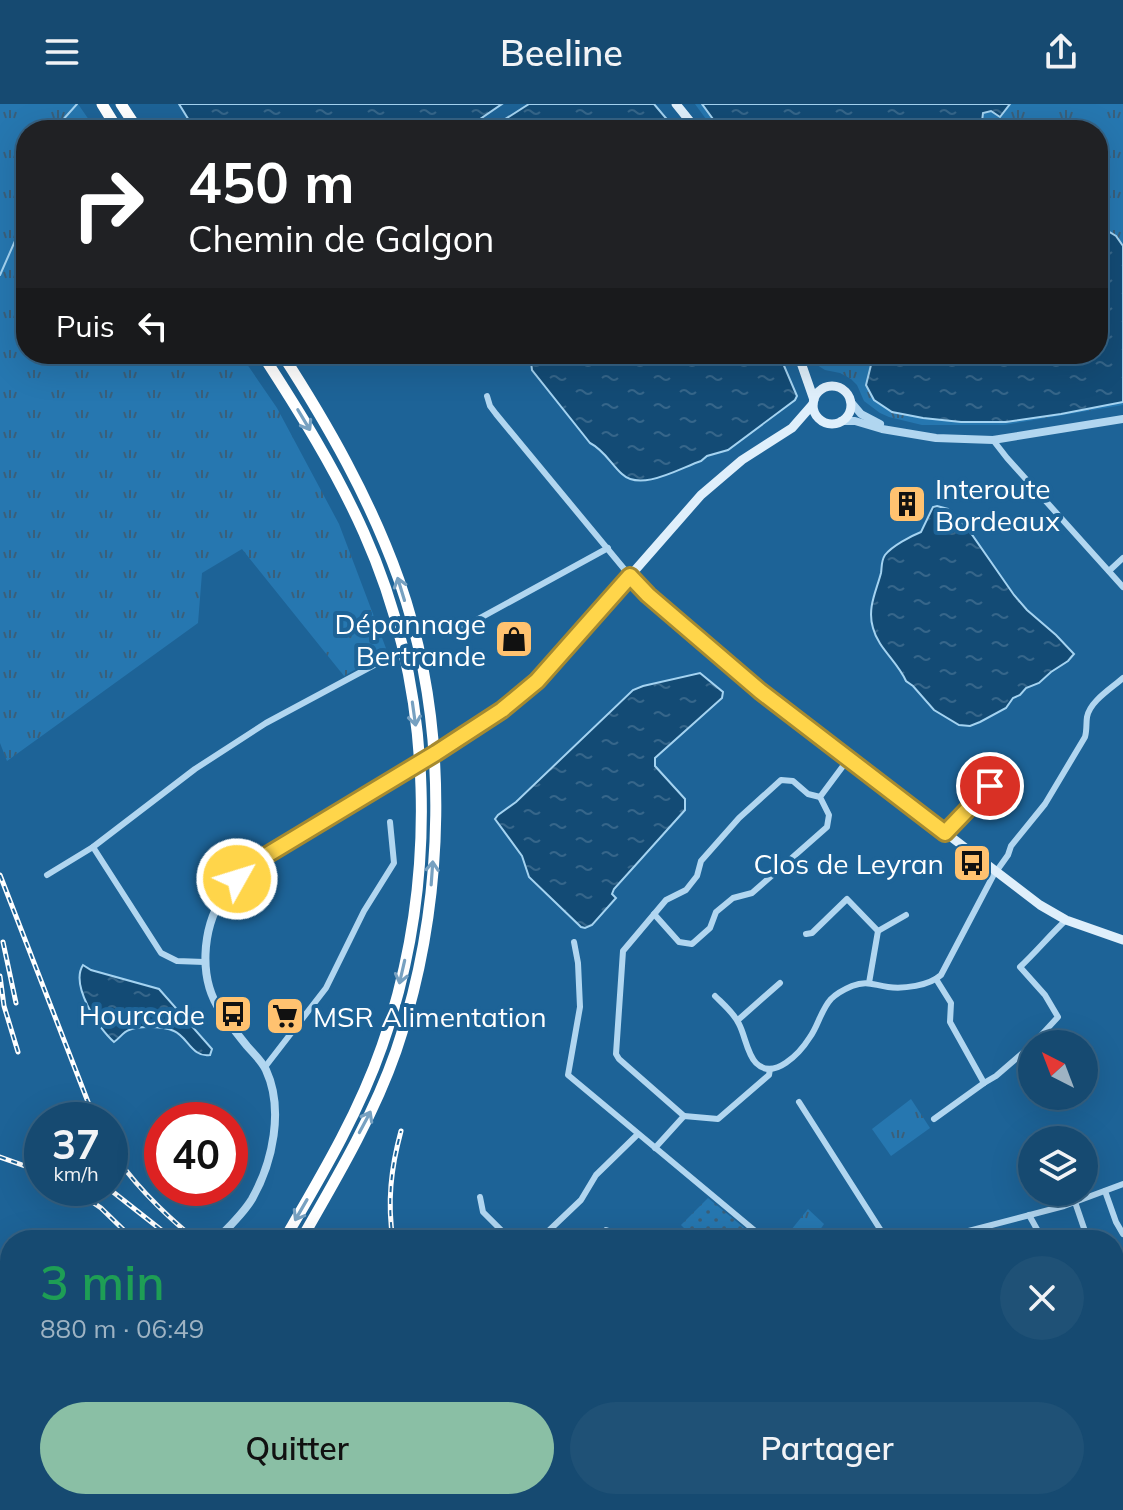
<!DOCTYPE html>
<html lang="fr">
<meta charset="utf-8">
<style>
:root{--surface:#164a71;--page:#1f5176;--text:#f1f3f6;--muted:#9eb3c3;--line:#356284;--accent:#8abfa5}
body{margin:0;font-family:Mulish,sans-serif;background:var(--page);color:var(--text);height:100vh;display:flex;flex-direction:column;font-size:30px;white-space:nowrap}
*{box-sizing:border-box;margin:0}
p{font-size:26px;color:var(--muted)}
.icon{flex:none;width:44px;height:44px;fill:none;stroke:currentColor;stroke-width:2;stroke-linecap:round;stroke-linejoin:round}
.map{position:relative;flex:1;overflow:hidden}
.drawer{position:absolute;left:0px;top:1126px;width:1124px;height:280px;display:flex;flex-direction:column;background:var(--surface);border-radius:32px 32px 0 0;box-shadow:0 8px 32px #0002,0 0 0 2px var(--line)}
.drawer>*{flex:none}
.guide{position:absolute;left:16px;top:16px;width:1092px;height:244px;border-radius:32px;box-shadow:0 8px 32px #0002,0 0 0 2px var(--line);background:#202124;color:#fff;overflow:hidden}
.needle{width:52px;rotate:318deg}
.tools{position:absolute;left:1018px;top:926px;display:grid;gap:16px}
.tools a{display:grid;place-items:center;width:80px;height:80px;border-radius:50%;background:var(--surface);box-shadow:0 8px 32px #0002,0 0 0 2px var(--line);font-size:40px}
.speed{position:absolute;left:24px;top:998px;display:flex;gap:16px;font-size:40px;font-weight:700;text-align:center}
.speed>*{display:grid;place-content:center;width:104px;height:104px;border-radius:50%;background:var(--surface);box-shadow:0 8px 32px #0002,0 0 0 2px var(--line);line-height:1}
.speed small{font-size:20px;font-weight:400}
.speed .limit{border:12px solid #d22;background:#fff;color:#111}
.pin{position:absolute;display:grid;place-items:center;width:68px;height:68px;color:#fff;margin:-34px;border:4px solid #fff;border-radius:50%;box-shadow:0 2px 8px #0007}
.me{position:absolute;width:88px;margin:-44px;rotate:51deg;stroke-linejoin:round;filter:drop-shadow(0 0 6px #0008)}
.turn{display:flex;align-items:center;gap:28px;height:168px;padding:0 40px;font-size:36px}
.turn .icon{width:104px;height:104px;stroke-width:2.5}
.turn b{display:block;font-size:56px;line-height:68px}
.then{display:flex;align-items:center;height:76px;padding:0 40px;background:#0003;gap:16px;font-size:30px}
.round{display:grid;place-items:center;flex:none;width:84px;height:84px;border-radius:42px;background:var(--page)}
.head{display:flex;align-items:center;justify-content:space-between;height:136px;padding:0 40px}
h1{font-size:48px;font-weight:600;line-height:60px;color:#1e9e55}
.action{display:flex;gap:16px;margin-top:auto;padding:16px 40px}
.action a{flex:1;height:92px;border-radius:48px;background:var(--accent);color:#111;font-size:32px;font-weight:600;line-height:92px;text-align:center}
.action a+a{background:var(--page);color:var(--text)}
header{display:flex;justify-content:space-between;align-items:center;height:104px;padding:0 40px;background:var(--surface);font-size:36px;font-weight:600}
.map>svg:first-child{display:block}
.grass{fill:url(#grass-tufts)}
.cemetery{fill:url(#cemetery-stones)}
.garden{fill:url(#garden-dots)}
.water{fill:url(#water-ripples);stroke:#a4d3f1;stroke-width:2}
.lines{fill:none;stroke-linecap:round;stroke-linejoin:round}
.stream{stroke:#a4d3f1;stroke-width:2}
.minor{stroke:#b1d6f0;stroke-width:6}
.tertiary{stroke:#b1d6f0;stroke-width:8}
.secondary{stroke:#dfeffb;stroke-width:9}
.motorway{stroke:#fff;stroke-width:11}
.rail-casing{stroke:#fff;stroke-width:5}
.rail{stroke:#1d6397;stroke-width:2;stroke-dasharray:6;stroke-linecap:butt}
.tertiary-bridge{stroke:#b1d6f0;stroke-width:8}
.oneway{stroke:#77a1c1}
.route-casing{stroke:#a68a30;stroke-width:20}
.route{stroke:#ffd54a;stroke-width:14}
.labels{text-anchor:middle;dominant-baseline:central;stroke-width:8;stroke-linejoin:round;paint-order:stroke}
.poi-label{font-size:28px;fill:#fff;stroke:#1d6397;text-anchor:end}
</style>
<header><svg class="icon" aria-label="menu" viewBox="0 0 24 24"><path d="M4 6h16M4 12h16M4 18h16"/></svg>Beeline<svg class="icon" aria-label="share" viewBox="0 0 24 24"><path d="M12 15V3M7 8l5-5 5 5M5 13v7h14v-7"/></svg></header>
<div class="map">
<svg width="1123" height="1406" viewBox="0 0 1123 1406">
<defs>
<pattern id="grass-tufts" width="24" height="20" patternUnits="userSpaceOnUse" patternTransform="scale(2)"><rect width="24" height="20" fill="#2677b0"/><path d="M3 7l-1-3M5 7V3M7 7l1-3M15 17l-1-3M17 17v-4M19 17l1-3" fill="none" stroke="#3b5f79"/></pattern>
<pattern id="cemetery-stones" width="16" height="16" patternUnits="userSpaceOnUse" patternTransform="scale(2)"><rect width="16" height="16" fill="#2677b0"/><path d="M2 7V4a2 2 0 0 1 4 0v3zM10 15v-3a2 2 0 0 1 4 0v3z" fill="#3b5f79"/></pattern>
<pattern id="garden-dots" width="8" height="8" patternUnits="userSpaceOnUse" patternTransform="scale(2)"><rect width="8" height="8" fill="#2677b0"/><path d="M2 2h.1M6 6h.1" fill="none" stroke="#3b5f79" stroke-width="1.8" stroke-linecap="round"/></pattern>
<pattern id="water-ripples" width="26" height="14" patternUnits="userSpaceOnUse" patternTransform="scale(2)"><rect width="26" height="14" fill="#134b75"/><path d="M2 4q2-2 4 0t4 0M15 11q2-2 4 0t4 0" fill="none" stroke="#36668a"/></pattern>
</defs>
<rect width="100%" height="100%" fill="#1d6397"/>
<g class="grass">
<path d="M 0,0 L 78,0 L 96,26 L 26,26 L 26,250 L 240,250 L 277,304 L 339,420 L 387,547 L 344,572 L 242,445 L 202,469 L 198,519 L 7,657 L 0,639 Z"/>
<path d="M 695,0 L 1123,0 L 1123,301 L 1004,321 L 922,321 L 889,313 L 880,309 L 864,297 L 857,281 L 851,275 L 840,269 L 825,266 L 814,259 L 810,250 L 1098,250 L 1098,26 L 714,26 Z"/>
<path d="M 911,995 L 930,1024 L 891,1052 L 872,1025 Z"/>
<path d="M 808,1105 L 824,1120 L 813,1136 L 783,1136 Z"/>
<path d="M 10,1350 L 10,1396 L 79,1396 L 73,1406 L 0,1406 L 0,1368 Z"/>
</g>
<path class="cemetery" d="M 1123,1255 L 1123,1406 L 1069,1406 L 1065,1396 L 1114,1396 L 1114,1260 Z"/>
<path class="garden" d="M 708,1094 L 748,1127 L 740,1136 L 679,1136 L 690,1130 L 681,1121 Z"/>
<g class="water">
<path d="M 179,0 L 502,0 L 464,26 L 195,26 Z"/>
<path d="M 529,0 L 654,0 L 676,26 L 488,26 Z"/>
<path d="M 702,0 L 1010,0 L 1000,13 L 991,7 L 983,9 L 981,26 L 721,26 Z"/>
<path d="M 1098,121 L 1116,132 L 1123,142 L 1123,298 L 1061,310 L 1006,318 L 961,318 L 923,314 L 892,308 L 874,296 L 866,281 L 872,257 L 878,250 L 1098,250 Z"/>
<path d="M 530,250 L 779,250 L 797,292 L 795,296 L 728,346 L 707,352 L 701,357 C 680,364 641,388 622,370 C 611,360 604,346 590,339 L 532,266 Z"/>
<path d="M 937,402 L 948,405 L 968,425 L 1014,491 L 1027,506 L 1056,531 L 1074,550 L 1068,557 L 1051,568 L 1039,579 L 1026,584 L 1020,591 L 1013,594 L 1006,604 L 980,618 L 970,622 L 959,621 L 934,606 L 913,582 L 906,577 C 898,558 878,544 873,524 C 867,504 876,488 881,469 C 882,463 881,457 885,451 C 892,442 911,432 921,428 L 933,403 Z"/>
<path d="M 700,569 L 723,588 L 722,594 L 655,654 L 655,662 L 685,695 L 685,706 L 614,785 L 612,790 L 616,794 L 592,821 L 585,824 L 581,823 L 529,773 L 522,752 L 495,715 L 498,711 L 516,698 L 633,586 L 643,582 Z"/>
<path d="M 83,861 L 91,866 L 159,885 L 212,945 L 210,951 C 192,954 188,933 174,927 C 166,923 157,923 148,923 C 142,923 135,923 129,926 C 123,928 120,934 114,938 C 98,924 70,881 83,861 Z"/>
</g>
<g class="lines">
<g class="stream">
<path d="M 59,26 L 61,18 L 77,0"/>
<path d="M 0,171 L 26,112"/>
</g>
<g class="minor">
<path d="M 487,292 L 490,302 L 496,310 L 630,472"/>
<path d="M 993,336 L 1007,354 L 1123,483"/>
<path d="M 1109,467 L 1123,454"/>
<path d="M 451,530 L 608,444"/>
<path d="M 976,668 L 1001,694"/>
<path d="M 945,729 L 990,682"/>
<path d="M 93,743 L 161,849 L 177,857 L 204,858"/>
<path d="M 47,771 L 93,743 L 195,665 L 266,619 L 376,560"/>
<path d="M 654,810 L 679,838 L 692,840 L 710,824 L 716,808 L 733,794 L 752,789 L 827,723 L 829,711 L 820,693 L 849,654"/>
<path d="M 878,827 L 906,811"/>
<path d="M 806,830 L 812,829 L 847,795 L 878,827 L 869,879"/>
<path d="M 574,838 L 578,859 L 580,903 L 568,971 L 766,1136"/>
<path d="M 715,892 C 723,900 734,909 739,920 C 745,931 747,950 756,959 C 774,977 800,949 810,933 C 818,922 821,906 831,895 C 836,890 845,885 852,882 C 867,876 873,881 888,883 C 903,885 929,882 941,871 L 993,772 L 1008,751 L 1011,742 L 1045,700 L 1085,633 C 1087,626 1086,620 1087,613 C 1090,597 1112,584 1123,574"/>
<path d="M 738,916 L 780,879"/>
<path d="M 1033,940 L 1058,913 L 1045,891 L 1020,863 C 1036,848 1050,831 1066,816"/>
<path d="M 265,963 L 326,884 L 364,807 L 394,759 L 390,718"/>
<path d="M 984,979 L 996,972 L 1032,941"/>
<path d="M 799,998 L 887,1136"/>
<path d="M 684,1012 L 619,955 L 616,950 L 623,847 L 666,796 L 686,786 L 697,772 L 701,757 L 739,714 L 781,676 L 793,677 L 808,690 L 820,693"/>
<path d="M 934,1015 L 984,979 L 950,918 L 951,899 L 936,875"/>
<path d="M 655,1044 L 684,1012 L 718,1015 L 769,971 L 770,965"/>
<path d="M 1105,1087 L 1116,1118 L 1123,1130"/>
<path d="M 480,1093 L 483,1108 L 511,1136"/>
<path d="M 1075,1098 L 1088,1136"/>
<path d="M 1029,1111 L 1043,1136"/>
<path d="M 606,1126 L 619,1131 L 625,1136"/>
<path d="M 539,1136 L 581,1096 L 596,1071 L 638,1030"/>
<path d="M 934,1136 L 1064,1102 L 1123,1080"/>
<path d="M 1114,1191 L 1123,1203"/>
<path d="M 0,1351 L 10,1333"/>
<path d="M 805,1396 L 807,1399"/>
<path d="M 905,1396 L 913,1406"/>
<path d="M 1061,1396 L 1065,1406"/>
</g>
<g class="tertiary">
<path d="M 850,297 L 861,310 L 880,320"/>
<path d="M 841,317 L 855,317 L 882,325 L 936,334 L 993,336 L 1123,315"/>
<path d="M 458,636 L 502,606 L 537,577 L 630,472"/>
<path d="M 216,1136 C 229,1123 243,1110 252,1095 C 273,1058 284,1005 266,966 C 262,957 253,949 247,942 C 238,931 229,919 221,908 C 198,875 202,825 223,792 C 232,778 244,768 257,757 L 393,675"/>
<path d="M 0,1301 L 10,1300"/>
</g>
<g class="secondary">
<path d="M 676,0 L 697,26"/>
<path d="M 798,250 L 814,296"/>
<circle cx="832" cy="301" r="19"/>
<path d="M 813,300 L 792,324 L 742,356 L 701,391 L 630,472 L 648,491 L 760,587 L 1040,801 L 1066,816 L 1123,836"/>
</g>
<g class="motorway">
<path d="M 102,0 L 118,26"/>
<path d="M 121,0 L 138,26"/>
<path d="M 262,250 C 299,307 336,366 364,429 C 435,588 439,778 382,942 C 358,1011 320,1074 284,1136"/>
<path d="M 282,250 C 328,321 370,395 399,476 C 451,624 446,799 396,947 C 373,1013 336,1075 301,1136"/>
<path d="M 120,1406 L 126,1396"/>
<path d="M 138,1406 L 144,1396"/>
</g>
<defs>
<g id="rail">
<path d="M 0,771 L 95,1016"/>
<path d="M 3,838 L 16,899"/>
<path d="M 0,872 L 4,902 L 18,948"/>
<path d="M 110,1044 C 133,1080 163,1109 196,1136"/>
<path d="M 0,1053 L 42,1068"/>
<path d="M 72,1084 L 101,1104 L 134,1136"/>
<path d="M 108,1084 L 174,1136"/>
<path d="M 393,1136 C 387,1098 391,1064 401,1027"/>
<path d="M 0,1191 L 10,1199"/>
<path d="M 230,1396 L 241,1406"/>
<path d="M 370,1396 L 380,1406"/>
<path d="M 401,1396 L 411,1406"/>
<path d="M 426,1396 L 435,1406"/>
<path d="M 449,1396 L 459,1406"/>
<path d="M 489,1396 L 499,1406"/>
</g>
</defs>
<use href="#rail" class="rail-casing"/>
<use href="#rail" class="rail"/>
<path class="tertiary-bridge" d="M 393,675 L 458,636"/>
</g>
<defs><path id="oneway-shaft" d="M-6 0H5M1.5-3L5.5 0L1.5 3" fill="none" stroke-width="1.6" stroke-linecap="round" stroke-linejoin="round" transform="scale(2)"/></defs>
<g class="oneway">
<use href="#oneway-shaft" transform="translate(304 316) rotate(59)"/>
<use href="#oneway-shaft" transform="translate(401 485) rotate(-107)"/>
<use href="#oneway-shaft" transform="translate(414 610) rotate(82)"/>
<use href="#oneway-shaft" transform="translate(432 769) rotate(-86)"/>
<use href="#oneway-shaft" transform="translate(402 868) rotate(103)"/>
<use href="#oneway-shaft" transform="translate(365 1018) rotate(-62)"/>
<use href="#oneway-shaft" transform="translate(301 1106) rotate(120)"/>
</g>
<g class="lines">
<defs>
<path id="route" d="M 237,775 L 257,757 L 436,649 L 502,606 L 537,577 L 630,472 L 648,491 L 760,587 L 945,729 L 990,682"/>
</defs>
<use href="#route" class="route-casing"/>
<use href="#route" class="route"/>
</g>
<defs>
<symbol id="building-square" viewBox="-11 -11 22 22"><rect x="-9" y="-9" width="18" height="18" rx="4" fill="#ffc270" stroke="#1d6397"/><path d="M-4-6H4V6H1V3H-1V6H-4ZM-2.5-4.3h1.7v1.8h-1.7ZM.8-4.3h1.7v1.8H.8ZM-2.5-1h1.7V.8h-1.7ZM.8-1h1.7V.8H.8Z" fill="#111"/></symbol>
<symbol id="shop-square" viewBox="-11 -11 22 22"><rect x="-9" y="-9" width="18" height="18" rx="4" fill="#ffc270" stroke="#1d6397"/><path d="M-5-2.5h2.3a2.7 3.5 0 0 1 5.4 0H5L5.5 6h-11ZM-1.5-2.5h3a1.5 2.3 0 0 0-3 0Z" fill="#111"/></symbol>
<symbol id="bus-square" viewBox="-11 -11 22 22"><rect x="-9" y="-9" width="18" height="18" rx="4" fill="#ffc270" stroke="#1d6397"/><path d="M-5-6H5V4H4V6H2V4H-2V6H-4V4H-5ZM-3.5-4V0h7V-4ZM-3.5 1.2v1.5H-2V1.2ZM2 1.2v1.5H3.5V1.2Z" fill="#111"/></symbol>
<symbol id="supermarket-square" viewBox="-11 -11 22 22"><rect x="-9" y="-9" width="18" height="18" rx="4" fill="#ffc270" stroke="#1d6397"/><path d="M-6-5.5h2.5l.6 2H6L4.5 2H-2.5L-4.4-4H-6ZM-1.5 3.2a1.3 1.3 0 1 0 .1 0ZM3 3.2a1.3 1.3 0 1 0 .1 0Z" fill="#111"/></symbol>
</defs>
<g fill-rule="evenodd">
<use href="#building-square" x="885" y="378" width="44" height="44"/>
<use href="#shop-square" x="492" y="513" width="44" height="44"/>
<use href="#bus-square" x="950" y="737" width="44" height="44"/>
<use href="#bus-square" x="211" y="888" width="44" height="44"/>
<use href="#supermarket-square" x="263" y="890" width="44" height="44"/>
</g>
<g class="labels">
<g class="poi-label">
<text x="935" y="384" text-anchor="start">Interoute<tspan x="935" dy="32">Bordeaux</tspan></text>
<text x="486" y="519">Dépannage<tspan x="486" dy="32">Bertrande</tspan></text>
<text x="944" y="759">Clos de Leyran</text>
<text x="205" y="910">Hourcade</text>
<text x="313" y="912" text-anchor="start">MSR Alimentation</text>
</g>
</g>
</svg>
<div class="tools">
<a><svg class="needle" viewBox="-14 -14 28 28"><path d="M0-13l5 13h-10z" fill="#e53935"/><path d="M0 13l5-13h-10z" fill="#9eb3c3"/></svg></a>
<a><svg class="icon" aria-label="layers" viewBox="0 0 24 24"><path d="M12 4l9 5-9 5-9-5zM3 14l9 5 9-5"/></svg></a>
</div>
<div class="speed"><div>37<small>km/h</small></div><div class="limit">40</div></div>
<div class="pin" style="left:990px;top:682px;background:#d93025"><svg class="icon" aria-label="arrive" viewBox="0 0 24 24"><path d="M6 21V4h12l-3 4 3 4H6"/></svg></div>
<svg class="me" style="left:237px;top:775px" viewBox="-20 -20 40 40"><circle r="17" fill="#ffd54a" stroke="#fff" stroke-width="3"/><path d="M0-11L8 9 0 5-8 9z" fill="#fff"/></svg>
<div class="guide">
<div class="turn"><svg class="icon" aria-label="right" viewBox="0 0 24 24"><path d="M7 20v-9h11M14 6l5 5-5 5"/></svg><div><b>450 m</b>Chemin de Galgon</div></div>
<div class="then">Puis<svg class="icon" aria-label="left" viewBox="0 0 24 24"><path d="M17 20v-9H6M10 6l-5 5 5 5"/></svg></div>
</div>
<section class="drawer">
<div class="head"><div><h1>3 min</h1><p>880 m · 06:49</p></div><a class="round"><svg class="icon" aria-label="close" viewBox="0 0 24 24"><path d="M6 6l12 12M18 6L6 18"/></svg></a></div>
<div class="action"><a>Quitter</a><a>Partager</a></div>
</section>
</div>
